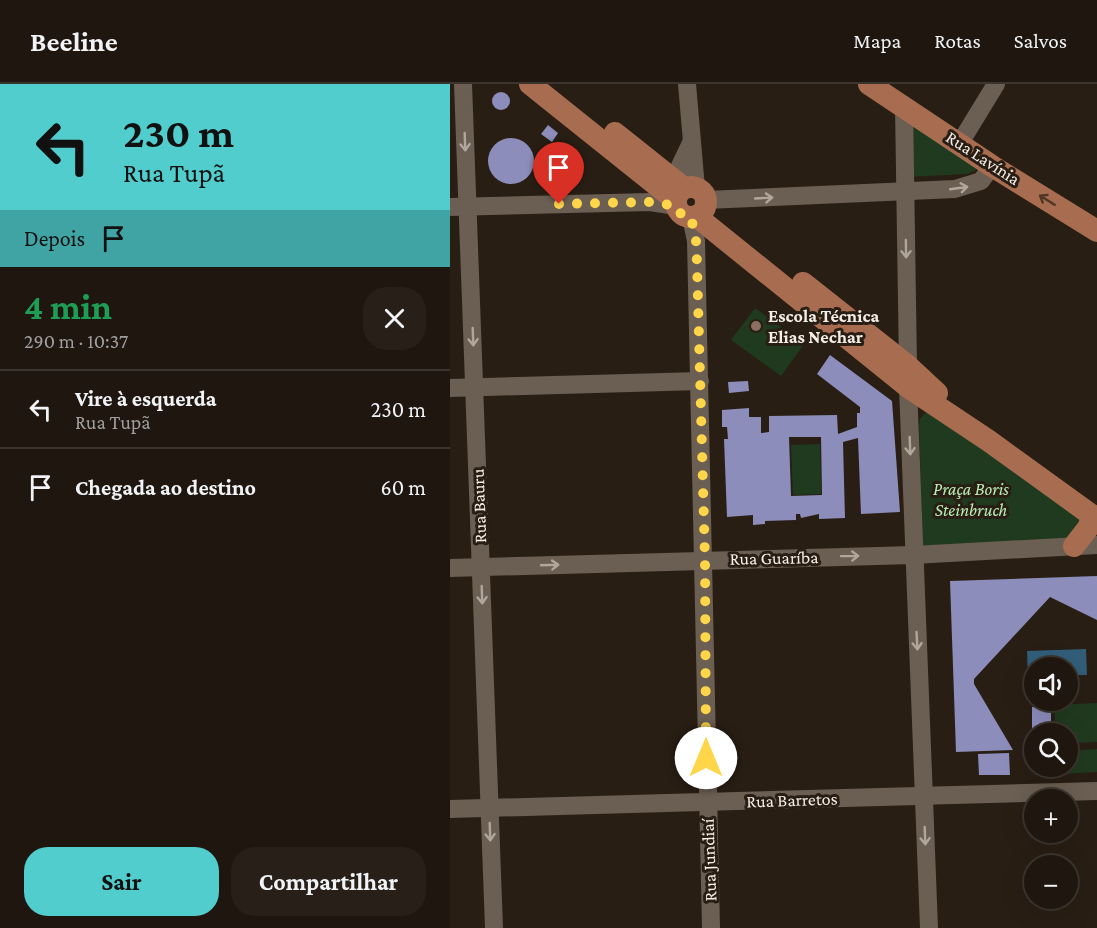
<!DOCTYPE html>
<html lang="pt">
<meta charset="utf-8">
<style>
:root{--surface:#1f160f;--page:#271f18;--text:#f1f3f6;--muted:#a19f9e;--line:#3c352f;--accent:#52cdcd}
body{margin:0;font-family:"Crimson Pro",serif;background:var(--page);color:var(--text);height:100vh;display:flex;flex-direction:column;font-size:22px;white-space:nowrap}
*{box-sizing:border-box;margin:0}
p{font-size:20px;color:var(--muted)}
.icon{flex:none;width:33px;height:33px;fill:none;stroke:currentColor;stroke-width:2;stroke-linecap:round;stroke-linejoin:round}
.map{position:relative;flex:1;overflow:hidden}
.drawer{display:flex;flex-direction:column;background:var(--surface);width:450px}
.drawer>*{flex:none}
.hud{background:#52cdcd;color:#111;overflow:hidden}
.fabs{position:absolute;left:574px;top:573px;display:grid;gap:12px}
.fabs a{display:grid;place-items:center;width:54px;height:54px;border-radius:50%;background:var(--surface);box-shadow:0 6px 24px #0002,0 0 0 2px var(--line);font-size:30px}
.pin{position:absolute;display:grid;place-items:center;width:51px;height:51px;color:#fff;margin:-62px -26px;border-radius:50% 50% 50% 0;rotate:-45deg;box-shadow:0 0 6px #0007}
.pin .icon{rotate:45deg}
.me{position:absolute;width:66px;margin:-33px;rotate:0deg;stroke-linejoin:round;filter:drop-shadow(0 0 4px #0008)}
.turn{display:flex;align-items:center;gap:21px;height:126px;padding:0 24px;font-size:27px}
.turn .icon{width:78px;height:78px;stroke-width:2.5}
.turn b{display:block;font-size:42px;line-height:51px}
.then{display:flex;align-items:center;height:57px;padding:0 24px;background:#0003;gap:12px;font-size:22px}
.round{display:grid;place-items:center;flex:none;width:63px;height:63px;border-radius:24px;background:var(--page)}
.headline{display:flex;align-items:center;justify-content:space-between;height:102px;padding:0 24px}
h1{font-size:36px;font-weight:700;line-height:45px;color:#1e9e55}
.cta{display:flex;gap:12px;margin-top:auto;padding:12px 24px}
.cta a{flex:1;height:69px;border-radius:24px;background:var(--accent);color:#111;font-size:24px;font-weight:700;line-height:69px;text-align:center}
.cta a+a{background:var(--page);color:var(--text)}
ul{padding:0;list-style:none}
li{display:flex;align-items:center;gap:18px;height:78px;padding:0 24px;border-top:2px solid var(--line)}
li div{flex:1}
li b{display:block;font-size:22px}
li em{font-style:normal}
header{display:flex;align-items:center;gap:36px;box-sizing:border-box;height:84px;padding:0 30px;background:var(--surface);border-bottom:2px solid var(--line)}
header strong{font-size:28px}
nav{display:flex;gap:33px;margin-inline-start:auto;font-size:21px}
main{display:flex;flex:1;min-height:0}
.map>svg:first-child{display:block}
.green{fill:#203a1f}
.water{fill:#325e79}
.building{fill:#8c8dba;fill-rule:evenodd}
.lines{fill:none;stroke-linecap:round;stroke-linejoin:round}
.minor{stroke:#6b5e52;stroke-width:18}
.major{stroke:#a86d50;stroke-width:22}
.oneway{stroke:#b0a69c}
.oneway2{stroke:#4f3626}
.route{stroke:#ffd54a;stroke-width:10;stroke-dasharray:0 18}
.education-dot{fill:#8d6e63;stroke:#291e14;stroke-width:2}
.labels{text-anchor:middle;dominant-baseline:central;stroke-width:6;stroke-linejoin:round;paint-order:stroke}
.street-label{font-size:18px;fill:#f5ede6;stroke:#291e14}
.poi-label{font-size:18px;font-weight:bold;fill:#f5ede6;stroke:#291e14;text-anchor:start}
.park-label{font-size:18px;font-style:italic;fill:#b8eeb4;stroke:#291e14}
</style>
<header>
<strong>Beeline</strong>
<nav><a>Mapa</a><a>Rotas</a><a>Salvos</a></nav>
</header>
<main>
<section class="drawer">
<div class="hud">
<div class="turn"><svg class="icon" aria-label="left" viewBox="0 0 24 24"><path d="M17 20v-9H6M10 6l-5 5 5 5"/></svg><div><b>230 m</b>Rua Tupã</div></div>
<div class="then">Depois<svg class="icon" aria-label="arrive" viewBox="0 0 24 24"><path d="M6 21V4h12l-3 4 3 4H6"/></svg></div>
</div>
<div class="headline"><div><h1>4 min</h1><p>290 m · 10:37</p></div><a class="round"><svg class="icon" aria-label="close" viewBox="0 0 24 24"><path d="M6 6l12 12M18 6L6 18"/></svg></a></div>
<ul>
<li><svg class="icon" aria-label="left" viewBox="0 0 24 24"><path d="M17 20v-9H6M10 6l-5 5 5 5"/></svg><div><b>Vire à esquerda</b><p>Rua Tupã</p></div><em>230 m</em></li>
<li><svg class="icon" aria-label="arrive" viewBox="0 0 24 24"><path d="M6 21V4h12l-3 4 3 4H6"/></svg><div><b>Chegada ao destino</b></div><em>60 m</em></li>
</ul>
<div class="cta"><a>Sair</a><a>Compartilhar</a></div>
</section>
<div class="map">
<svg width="647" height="844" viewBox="0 0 647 844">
<rect width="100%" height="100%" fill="#291e14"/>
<g class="green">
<path d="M 458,29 L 528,85 L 517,90 L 457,93 Z"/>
<path d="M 305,224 L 354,260 L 331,292 L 281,256 Z"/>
<path d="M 475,329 L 481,329 L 630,433 L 632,440 L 622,454 L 473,463 L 469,341 L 470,335 Z"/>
<path d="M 370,360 L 371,410 L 343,411 L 341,361 Z"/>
<path d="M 647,619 L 647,658 L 618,659 L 618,650 L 606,649 L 604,621 Z"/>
<path d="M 647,665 L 647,688 L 611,690 L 610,683 L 618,682 L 618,667 Z"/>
</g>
<path class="water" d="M 636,565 L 637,591 L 618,591 L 618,584 L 585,584 L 585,592 L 578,593 L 577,567 Z"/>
<g class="building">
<circle cx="51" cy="17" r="9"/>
<path d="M 98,41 L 108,49 L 102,58 L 91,50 Z"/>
<circle cx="61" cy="77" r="23"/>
<circle cx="110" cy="85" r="22"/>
<path d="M 380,271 L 442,317 L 450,428 L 411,430 L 408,354 L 393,358 L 395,434 L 369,435 L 369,430 L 351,434 L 350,430 L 346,430 L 346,436 L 315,437 L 315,440 L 303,441 L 303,431 L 277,433 L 274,355 L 278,355 L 277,343 L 272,343 L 272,326 L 299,324 L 299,333 L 311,333 L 311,349 L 319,348 L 319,332 L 387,331 L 388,350 L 407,343 L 407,329 L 410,329 L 410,323 L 367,290 ZM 339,353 L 371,353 L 372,411 L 341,412 Z"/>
<path d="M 298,297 L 299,307 L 279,309 L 278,298 Z"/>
<path d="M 647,492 L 647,536 L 600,513 L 524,595 L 524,600 L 563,666 L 506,668 L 500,497 Z"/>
<path d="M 601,622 L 601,650 L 585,650 L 585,664 L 582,664 L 582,623 Z"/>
<path d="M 559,669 L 560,691 L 529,691 L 528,670 Z"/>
</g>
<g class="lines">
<g class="minor">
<path d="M 13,0 L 44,844"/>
<path d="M 237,0 L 246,104"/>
<path d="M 454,22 L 458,282"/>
<path d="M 510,59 L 546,0"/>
<path d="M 235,103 L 230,82 L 241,59"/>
<path d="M 256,116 L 505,105 L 531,97 L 542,82"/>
<path d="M 0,123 L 200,118 L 226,122"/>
<path d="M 241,133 L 246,157 L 261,844"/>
<path d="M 458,303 L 479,844"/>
<path d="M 0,304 L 250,297"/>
<path d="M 0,484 L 463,471 L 647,461"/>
<path d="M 0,725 L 647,707"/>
</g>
<g class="major">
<path d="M 80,0 L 225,116"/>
<path d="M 419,0 L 542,82 L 647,147"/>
<path d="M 165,49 L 234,104"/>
<circle cx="241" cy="118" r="15"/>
<path d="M 246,132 L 458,303 L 539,357 L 647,435"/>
<path d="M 353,199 L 458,282 L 487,309"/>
<path d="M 624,462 L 638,444 L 643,432"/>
</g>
</g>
<defs><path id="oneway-shaft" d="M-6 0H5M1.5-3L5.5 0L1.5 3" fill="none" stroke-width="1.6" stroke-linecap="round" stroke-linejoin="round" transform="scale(1.5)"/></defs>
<g class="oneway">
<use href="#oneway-shaft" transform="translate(15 58) rotate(88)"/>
<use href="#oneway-shaft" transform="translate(509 104) rotate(-8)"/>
<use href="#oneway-shaft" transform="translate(314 114) rotate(-3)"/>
<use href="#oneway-shaft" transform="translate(456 165) rotate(89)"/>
<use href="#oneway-shaft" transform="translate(23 253) rotate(88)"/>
<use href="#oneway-shaft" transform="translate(460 362) rotate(88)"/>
<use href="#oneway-shaft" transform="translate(400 472) rotate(-1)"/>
<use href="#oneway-shaft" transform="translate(100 481) rotate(-2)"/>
<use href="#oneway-shaft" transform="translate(32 511) rotate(88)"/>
<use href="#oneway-shaft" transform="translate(467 557) rotate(87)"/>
<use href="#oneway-shaft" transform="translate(40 748) rotate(88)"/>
<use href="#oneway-shaft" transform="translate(475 752) rotate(88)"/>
</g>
<use class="oneway2" href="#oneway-shaft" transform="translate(597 116) rotate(-148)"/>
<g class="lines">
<path class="route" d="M 109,120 L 200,118 L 226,122 L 231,130 L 241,133 L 246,157 L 247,180 L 255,476 L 256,674"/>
</g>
<circle class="education-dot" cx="306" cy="242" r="6"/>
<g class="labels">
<g class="street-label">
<text transform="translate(533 74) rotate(33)">Rua Lavínia</text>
<text transform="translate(29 422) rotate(-92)">Rua Bauru</text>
<text transform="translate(324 474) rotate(-1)">Rua Guaríba</text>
<text transform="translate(342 716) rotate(-2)">Rua Barretos</text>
<text transform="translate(259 776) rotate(-92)">Rua Jundiaí</text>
</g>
<g class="poi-label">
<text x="318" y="232">Escola Técnica<tspan x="318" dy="21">Elias Nechar</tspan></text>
</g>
<g class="park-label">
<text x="521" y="405">Praça Boris<tspan x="521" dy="21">Steinbruch</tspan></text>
</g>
</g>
</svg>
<div class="fabs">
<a><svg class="icon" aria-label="sound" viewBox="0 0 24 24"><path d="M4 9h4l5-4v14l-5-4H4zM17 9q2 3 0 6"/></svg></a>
<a><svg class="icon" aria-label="search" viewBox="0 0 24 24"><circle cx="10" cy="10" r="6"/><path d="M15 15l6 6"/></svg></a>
<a>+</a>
<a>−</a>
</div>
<div class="pin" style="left:109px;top:120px;background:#d93025"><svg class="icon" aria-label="arrive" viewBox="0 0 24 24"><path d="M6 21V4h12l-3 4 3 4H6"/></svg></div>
<svg class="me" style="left:256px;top:674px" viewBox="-20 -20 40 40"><circle r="19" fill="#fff"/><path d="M0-13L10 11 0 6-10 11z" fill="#ffd54a"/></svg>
</div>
</main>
